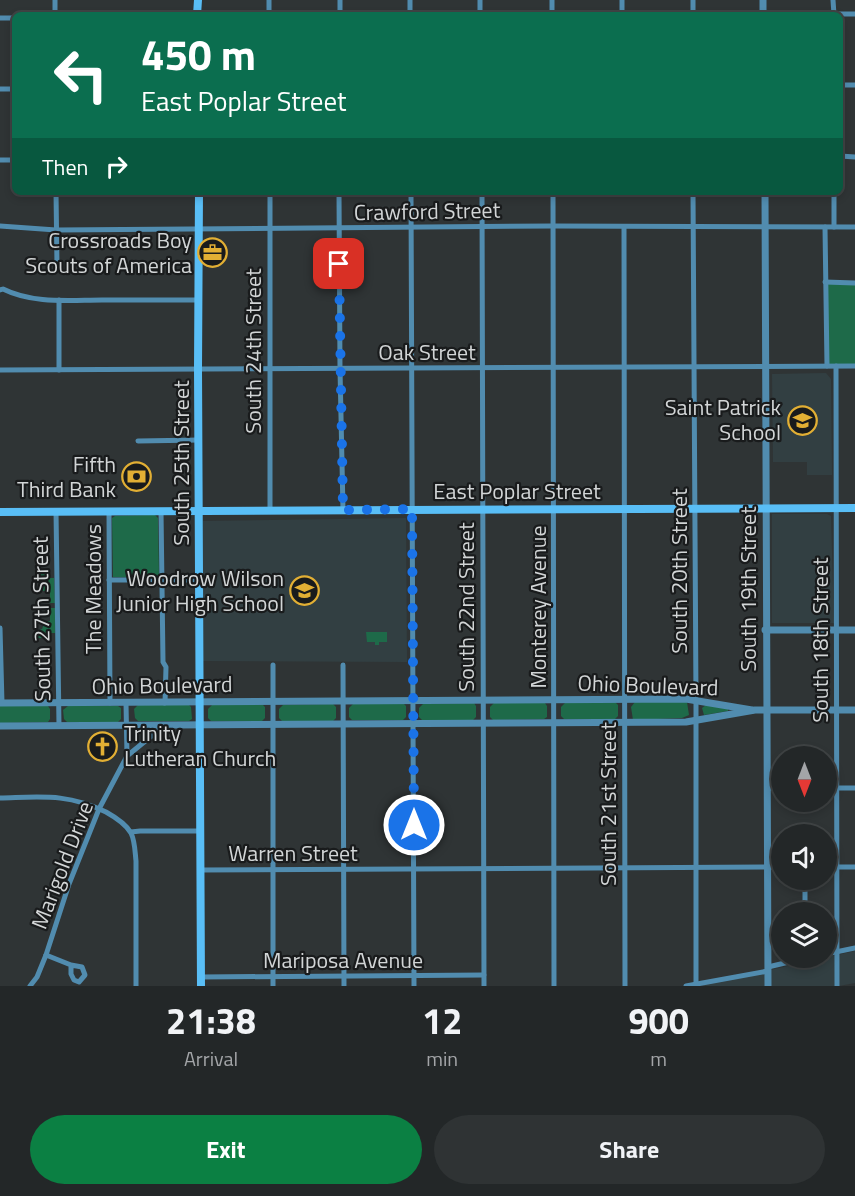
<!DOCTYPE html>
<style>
:root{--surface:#232728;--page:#2f3334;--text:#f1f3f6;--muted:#a3a5a8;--line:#404445;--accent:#0b8043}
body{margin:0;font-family:"Titillium Web",sans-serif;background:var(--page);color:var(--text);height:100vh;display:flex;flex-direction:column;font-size:22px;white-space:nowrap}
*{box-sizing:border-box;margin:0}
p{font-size:20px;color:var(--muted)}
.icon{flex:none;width:33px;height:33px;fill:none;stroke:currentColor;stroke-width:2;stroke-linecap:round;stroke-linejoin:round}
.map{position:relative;height:986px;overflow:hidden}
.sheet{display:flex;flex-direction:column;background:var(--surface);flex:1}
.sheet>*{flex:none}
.guide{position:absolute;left:12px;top:12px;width:831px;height:183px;border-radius:9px;box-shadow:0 3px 9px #0003,0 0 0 2px var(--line);background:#0b6e4f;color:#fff;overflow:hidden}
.needle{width:39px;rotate:180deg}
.buttons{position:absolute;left:771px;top:746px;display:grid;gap:12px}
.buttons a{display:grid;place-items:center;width:66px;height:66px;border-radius:50%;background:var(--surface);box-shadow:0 3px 9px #0003,0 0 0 2px var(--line);font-size:30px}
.pin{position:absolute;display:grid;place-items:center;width:51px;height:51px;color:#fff;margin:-26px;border-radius:12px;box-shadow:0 3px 9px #0006}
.me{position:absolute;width:66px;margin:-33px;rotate:0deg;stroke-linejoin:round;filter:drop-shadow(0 0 4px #0008)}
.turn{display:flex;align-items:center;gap:21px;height:126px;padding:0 30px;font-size:27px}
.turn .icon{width:78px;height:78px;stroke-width:2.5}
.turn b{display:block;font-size:42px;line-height:51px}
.then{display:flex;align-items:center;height:57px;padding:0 30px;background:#0003;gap:12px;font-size:22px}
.eta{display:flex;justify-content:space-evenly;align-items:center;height:102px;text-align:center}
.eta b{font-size:36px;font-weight:700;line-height:42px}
.action{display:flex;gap:12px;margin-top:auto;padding:12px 30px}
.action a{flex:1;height:69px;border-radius:36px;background:var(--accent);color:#fff;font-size:24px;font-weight:700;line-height:69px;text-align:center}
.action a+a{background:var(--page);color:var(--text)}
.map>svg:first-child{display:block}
.built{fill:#323f42}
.green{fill:#1e6a49}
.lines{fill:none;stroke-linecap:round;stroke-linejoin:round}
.minor{stroke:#518caf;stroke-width:5}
.tertiary{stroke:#518caf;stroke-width:7}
.secondary{stroke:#59bef6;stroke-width:8}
.route{stroke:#1a73e8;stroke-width:10;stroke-dasharray:0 18}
.labels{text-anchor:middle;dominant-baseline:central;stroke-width:4.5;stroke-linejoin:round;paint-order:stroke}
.street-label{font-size:22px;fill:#d2d5d6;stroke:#191b1c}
.poi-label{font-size:22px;fill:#d2d5d6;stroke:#191b1c;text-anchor:end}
</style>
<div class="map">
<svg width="855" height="986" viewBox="0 0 855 986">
<rect width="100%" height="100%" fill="#2f3435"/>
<g class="built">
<path d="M 826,373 L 831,379 L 832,475 L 807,475 L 807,462 L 773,462 L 772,374 Z"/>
<path d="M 772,514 L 827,514 L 831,516 L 834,623 L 772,623 Z"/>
<path d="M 406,518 L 407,662 L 203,661 L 203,521 Z"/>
<path d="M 855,951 L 855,983 L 839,986 L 698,986 Z"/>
</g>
<g class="green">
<path d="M 825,282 L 855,283 L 855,367 L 827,366 Z"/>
<path d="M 155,515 L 158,518 L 159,576 L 145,578 L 113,577 L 112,518 L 115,516 Z"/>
<path d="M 38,574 L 49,574 L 50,578 L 54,578 L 55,603 L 48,603 L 48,600 L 50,599 L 50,591 L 43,591 Z"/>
<path d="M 48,608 L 55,608 L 55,633 L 50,633 L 50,638 L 38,638 L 39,630 L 42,629 L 45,621 L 50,621 L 50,611 L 48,611 Z"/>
<path d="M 366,632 L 387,632 L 387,642 L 379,642 L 379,645 L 375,645 L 375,642 L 367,642 Z"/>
<path d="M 615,702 L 618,705 L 618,716 L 615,719 L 564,719 L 561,716 L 561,707 L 565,703 Z"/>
<path d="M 635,702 L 687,702 L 689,715 L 682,718 L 633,720 L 631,707 Z"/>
<path d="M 474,703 L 476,706 L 476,717 L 473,720 L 422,720 L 419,717 L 419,708 L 423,704 Z"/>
<path d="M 494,703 L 545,703 L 547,706 L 547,717 L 544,719 L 493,720 L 490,717 L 490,707 Z"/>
<path d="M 333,704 L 336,707 L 336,718 L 333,721 L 282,721 L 279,718 L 279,709 L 283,705 Z"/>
<path d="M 353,704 L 404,704 L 406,706 L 406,717 L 403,720 L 352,720 L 349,717 L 349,708 Z"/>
<path d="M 138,705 L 189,705 L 191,707 L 192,719 L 189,721 L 138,721 L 135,718 L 134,709 Z"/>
<path d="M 212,705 L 263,705 L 265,707 L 265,718 L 262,721 L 211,721 L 208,718 L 208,709 Z"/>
<path d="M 706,705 L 728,709 L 728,711 L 704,715 L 702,708 Z"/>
<path d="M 0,706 L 48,706 L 50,709 L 50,719 L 48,722 L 0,723 Z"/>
<path d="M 68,706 L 118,706 L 121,708 L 121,719 L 118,722 L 67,722 L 64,719 L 63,710 Z"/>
</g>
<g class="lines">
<g class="minor">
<path d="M 55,0 L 55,15"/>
<path d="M 269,0 L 269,15"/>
<path d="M 622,0 L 622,15"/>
<path d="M 693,0 L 693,15"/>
<path d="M 833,0 L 834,15"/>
<path d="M 763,14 L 855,14"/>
<path d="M 340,15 L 340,0"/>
<path d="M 410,15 L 410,0"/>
<path d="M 480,15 L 480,0"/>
<path d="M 552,15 L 552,0"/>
<path d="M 0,18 L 15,18"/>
<path d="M 840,85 L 855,85"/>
<path d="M 0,89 L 15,89"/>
<path d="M 840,156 L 855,157"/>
<path d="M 0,160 L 15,160"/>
<path d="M 56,192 L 57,266"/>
<path d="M 270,192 L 270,510"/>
<path d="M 339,192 L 340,369 L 343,510"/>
<path d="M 411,192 L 414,986"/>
<path d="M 482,192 L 484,986"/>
<path d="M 553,192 L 554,986"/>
<path d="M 693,192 L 696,700 L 696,986"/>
<path d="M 834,192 L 834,227"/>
<path d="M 0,226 L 56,230 L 553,226 L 855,227"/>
<path d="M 624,227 L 625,986"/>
<path d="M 825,227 L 827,366"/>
<path d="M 825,282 L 855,283"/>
<path d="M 0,290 L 3,289 C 33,304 69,300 102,300 C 135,300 167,300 199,300"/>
<path d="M 836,366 L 837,986"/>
<path d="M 0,370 L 855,366"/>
<path d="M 59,370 L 59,300"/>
<path d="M 138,441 L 199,440"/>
<path d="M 56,511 L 59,726"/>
<path d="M 161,511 L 163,662 L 166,667 L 165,703"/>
<path d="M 109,512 L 110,703"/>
<path d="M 109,580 L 199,580"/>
<path d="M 0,628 L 2,703"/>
<path d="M 273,665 L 273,986"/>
<path d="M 343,665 L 344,986"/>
<path d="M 126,703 L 127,756"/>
<path d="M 767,788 L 782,788"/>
<path d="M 826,788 L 855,788"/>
<path d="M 0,798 C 41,797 67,793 106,812 C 115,817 126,824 131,833 C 135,841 135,852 136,861 L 136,986"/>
<path d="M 131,832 L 140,831 L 201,831"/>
<path d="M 826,867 L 855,867"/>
<path d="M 201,870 L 782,867"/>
<path d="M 805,879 L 805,912"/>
<path d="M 826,954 L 855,948"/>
<path d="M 46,955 L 71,965 L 71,974 L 74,980 L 79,982 L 85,975 L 82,967 L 71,965"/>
<path d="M 768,967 L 810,957"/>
<path d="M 201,977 L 484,975"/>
<path d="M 30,986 L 37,977 L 46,955 L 69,884 L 99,809 L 127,756 L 165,725"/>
<path d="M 686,986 L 768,971"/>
</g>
<g class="tertiary">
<path d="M 763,15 L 763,0"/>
<path d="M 765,192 L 768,986"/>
<path d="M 765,630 L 855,630"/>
<path d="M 0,703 L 686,699 L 752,710"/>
<path d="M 0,726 L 686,722 L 755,710 L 855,710"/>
</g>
<g class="secondary">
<path d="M 197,15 L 198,0"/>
<path d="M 199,192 L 198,369 L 201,986"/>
<path d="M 0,512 L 855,508"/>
</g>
</g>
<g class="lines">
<path class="route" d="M 339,264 L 343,510 L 412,509 L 414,825"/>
</g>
<defs>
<symbol id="office-ring" viewBox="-11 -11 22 22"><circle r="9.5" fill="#191b1c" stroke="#e2af34" stroke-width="1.5"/><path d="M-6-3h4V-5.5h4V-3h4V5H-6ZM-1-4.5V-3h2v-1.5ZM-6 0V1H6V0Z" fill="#e2af34"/></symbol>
<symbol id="school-ring" viewBox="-11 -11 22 22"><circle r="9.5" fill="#191b1c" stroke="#e2af34" stroke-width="1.5"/><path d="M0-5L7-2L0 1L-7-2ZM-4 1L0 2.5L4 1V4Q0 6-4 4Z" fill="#e2af34"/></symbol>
<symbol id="bank-ring" viewBox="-11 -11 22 22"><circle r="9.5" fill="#191b1c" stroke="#e2af34" stroke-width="1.5"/><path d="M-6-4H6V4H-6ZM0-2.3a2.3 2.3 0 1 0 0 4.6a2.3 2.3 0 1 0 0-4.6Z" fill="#e2af34"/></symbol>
<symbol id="church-ring" viewBox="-11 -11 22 22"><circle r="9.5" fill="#191b1c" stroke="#e2af34" stroke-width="1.5"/><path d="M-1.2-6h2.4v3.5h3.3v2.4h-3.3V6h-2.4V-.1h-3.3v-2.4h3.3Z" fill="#e2af34"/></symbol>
</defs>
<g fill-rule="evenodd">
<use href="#office-ring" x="196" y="236" width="33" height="33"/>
<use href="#school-ring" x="786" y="404" width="33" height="33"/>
<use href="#bank-ring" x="120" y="460" width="33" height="33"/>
<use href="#school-ring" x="288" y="574" width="33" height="33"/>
<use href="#church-ring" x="86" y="730" width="33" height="33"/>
</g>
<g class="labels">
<g class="street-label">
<text transform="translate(427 211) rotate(-1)">Crawford Street</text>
<text transform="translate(253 351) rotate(-90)">South 24th Street</text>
<text x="427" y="352">Oak Street</text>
<text transform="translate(181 463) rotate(-90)">South 25th Street</text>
<text x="517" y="491">East Poplar Street</text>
<text transform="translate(679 571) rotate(-90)">South 20th Street</text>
<text transform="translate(93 589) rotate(-90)">The Meadows</text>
<text transform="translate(748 589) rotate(-90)">South 19th Street</text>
<text transform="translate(466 607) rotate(-90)">South 22nd Street</text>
<text transform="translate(538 607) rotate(-90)">Monterey Avenue</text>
<text transform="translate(41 619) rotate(-91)">South 27th Street</text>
<text transform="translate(820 640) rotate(-90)">South 18th Street</text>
<text transform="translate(162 685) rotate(-1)">Ohio Boulevard</text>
<text transform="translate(648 685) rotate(2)">Ohio Boulevard</text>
<text transform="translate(608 804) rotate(-90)">South 21st Street</text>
<text x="293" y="853">Warren Street</text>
<text transform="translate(62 865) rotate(-69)">Marigold Drive</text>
<text x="343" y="960">Mariposa Avenue</text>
</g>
<g class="poi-label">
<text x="192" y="240">Crossroads Boy<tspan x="192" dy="25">Scouts of America</tspan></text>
<text x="781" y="407">Saint Patrick<tspan x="781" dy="25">School</tspan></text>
<text x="116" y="464">Fifth<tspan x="116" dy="25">Third Bank</tspan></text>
<text x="284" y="578">Woodrow Wilson<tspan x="284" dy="25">Junior High School</tspan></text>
<text x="124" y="733" text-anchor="start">Trinity<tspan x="124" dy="25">Lutheran Church</tspan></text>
</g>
</g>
</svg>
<div class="buttons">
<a><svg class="needle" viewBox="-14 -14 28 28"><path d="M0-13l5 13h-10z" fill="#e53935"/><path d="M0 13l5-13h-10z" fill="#a3a5a8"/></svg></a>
<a><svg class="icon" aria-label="sound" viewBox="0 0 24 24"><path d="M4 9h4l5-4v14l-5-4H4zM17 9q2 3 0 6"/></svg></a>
<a><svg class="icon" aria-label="layers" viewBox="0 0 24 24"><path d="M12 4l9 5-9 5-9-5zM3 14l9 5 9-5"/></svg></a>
</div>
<div class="pin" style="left:339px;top:264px;background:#d93025"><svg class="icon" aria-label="arrive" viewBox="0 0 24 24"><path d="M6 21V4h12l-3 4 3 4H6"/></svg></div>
<svg class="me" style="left:414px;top:825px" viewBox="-20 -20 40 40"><circle r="17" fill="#1a73e8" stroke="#fff" stroke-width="3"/><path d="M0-11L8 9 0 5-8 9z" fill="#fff"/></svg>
<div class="guide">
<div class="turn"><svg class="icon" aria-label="left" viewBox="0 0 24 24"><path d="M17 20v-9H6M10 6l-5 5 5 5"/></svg><div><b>450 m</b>East Poplar Street</div></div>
<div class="then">Then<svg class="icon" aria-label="right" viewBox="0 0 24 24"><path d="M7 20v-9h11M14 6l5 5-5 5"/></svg></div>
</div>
</div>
<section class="sheet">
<div class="eta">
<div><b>21:38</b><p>Arrival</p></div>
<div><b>12</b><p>min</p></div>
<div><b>900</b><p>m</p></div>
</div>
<div class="action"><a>Exit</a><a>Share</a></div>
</section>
